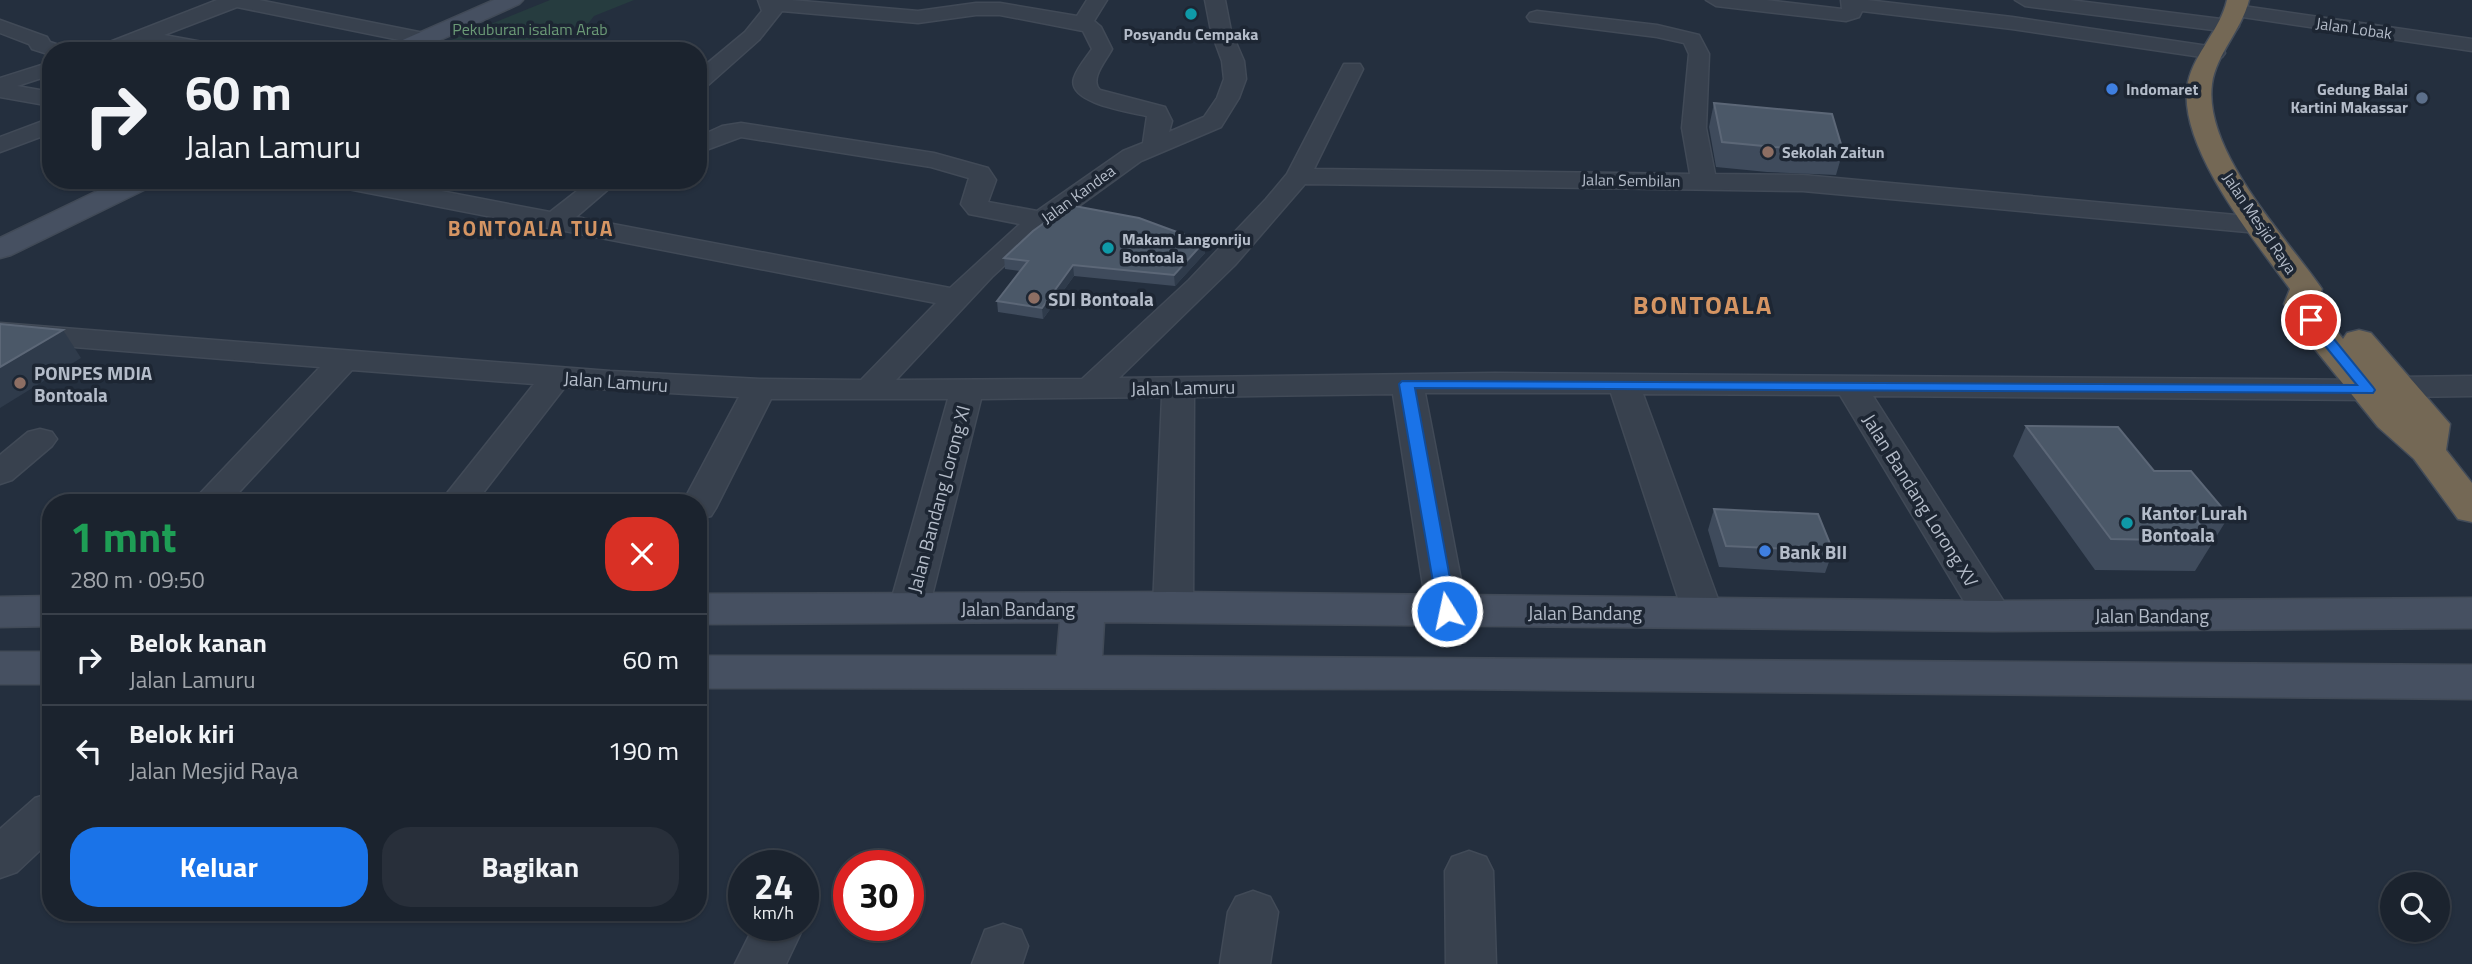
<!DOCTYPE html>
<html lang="id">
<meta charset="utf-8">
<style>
:root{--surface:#1b232e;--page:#282f3a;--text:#f1f3f6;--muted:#a0a4aa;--line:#39404a;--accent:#1a73e8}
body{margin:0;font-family:"Titillium Web",sans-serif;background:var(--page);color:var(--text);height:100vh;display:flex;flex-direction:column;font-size:26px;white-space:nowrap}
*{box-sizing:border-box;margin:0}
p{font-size:23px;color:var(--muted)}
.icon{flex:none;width:38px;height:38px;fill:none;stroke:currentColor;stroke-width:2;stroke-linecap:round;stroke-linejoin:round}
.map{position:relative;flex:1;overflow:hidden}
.details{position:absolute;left:42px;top:494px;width:665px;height:427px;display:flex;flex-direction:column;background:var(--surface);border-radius:28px;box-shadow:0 2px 5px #0004,0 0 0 2px var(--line)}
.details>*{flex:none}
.guide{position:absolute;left:42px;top:42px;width:665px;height:147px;border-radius:28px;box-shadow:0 2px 5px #0004,0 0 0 2px var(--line);background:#1b232e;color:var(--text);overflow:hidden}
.fabs{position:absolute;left:2380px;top:872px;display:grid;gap:14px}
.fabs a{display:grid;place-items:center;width:70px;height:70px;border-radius:50%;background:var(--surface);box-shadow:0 2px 5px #0004,0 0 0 2px var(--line);font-size:35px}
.speed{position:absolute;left:728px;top:850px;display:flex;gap:14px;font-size:35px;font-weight:700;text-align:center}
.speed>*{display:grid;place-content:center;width:91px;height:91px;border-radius:50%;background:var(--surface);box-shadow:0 2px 5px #0004,0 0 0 2px var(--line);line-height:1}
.speed small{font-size:18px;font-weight:400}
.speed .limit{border:10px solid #d22;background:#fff;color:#111}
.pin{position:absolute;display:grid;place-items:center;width:60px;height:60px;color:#fff;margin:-30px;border:4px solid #fff;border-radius:50%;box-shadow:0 2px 7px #0007}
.me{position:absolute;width:77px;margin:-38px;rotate:350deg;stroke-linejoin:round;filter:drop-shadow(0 0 5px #0008)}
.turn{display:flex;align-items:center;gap:24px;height:147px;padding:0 28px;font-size:32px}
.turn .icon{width:91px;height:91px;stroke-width:2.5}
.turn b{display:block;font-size:49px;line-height:60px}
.round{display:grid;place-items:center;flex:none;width:74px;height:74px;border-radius:28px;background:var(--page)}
.summary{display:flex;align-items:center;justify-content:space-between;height:119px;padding:0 28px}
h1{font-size:42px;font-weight:700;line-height:52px;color:#1e9e55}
.action{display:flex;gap:14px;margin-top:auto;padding:14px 28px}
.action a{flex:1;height:80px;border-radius:28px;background:var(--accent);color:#fff;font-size:28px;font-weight:700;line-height:80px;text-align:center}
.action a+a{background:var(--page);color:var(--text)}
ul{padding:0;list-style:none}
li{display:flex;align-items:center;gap:21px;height:91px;padding:0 28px;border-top:2px solid var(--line)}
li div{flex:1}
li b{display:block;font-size:26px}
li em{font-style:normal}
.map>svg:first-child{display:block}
.green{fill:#263c3f}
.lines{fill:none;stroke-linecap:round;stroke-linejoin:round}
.street-casing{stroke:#414a57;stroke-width:3}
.secondary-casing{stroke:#414a57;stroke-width:3}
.highway-casing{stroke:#434c59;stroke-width:3}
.street{fill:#38414e;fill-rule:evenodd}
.secondary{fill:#465061;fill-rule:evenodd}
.highway{fill:#746855;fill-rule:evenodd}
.wall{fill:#3f4b5c}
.shaded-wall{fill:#2f3b4b}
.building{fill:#4b5868;stroke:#5c6777;stroke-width:2}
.route{fill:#1a73e8;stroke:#114b97;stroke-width:2}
.culture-dot{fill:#0f9aa8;stroke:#1d2633;stroke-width:2.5}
.shop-dot{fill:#3f7fe0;stroke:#1d2633;stroke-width:2.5}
.service-dot{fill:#5c6f8a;stroke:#1d2633;stroke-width:2.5}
.education-dot{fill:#8d6e63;stroke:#1d2633;stroke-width:2.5}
.labels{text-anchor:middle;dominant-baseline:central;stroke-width:7;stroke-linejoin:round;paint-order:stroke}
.far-street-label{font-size:16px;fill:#b4bcc9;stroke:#1d2633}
.far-park-label{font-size:16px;fill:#6b9a76;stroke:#1d2633}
.far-poi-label{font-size:16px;font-weight:bold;fill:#b4bcc9;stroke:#1d2633;text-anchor:start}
.poi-label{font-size:19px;font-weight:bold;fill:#b4bcc9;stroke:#1d2633;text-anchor:start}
.street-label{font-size:19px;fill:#b4bcc9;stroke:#1d2633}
.far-district-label{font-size:21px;font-weight:bold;letter-spacing:2px;fill:#d59563;stroke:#1d2633}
.district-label{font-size:26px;font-weight:bold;letter-spacing:2px;fill:#d59563;stroke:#1d2633}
</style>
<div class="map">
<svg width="2472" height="964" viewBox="0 0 2472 964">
<rect width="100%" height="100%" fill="#242f3e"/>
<path class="green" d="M 550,0 L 634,0 L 594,16 L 580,34 L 546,43 L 536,51 L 424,51 Z"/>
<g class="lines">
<defs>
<g id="street">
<path d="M 217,0 L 259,0 L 424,33 L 431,35 L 434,39 L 431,43 L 424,45 L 237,7 L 164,35 L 219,45 L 226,47 L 229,51 L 183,51 L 143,43 L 123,51 L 94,51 L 97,47 Z"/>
<path d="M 758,0 L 791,0 L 918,11 L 976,3 L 1000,3 L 1077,16 L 1087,0 L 1107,0 L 1094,21 L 1101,27 L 1112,49 C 1106,61 1089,79 1100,90 L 1165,107 L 1172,121 L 1169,132 L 1204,117 L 1217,98 L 1224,79 L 1222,61 L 1211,31 L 1205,0 L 1225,0 L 1231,31 L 1244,61 L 1246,79 L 1239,98 L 1221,127 L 1141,161 L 1032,240 L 992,277 L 896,380 L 1082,379 L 1189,280 L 1266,199 L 1287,174 L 1344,64 L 1360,64 L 1363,69 L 1314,169 L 1690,174 L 1682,128 L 1689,54 L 1684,43 L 1657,37 L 1530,21 L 1527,17 L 1530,13 L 1537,11 L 1657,25 L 1699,35 L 1709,54 L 1706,128 L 1715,174 L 1803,175 L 2258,217 L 2267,219 L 2271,225 L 2267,231 L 2258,233 L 1803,191 L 1305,184 L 1235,265 L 1119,378 L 1495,373 L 2368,380 L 2379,383 L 2384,390 L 2379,397 L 2368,400 L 1873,396 L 2013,616 L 2007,626 L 1993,630 L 1979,626 L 1840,395 L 1643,394 L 1723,613 L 1717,623 L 1703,627 L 1689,623 L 1683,613 L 1611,393 L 1425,393 L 1467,611 L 1461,621 L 1447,625 L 1433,621 L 1427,611 L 1393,394 L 1194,397 L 1193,607 L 1187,617 L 1173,620 L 1159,617 L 1153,607 L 1162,397 L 981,399 L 929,608 L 923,618 L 909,621 L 895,618 L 889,608 L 948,399 L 771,399 L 716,508 L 711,516 L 698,519 L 698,502 L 683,502 L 739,397 L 565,387 L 476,502 L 440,502 L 534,384 L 352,370 L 230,502 L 192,502 L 320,367 L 0,341 L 0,323 L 610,371 L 760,379 L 861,380 L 936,303 L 343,188 L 334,185 L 331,180 L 384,180 L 550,212 L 591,180 L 619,180 L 576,217 L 950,288 L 1020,224 L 969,214 L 961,204 L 969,178 L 931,167 L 741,137 L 698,153 L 698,137 L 722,126 L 741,123 L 934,153 L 988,168 L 996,180 L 988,202 L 1037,211 L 1123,151 L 1143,143 L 1147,116 C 1130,112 1066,103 1074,78 C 1077,68 1086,58 1092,49 L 1083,31 L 1000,15 L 976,15 L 918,23 L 782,11 L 759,40 L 706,87 L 698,88 L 698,71 L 745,32 L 762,11 Z"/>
<path d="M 1706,0 L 1766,0 L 1842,9 L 1841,0 L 1867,0 L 2012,17 L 2215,47 L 2222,49 L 2225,53 L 2222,57 L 2215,59 L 2012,29 L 1862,11 L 1859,17 L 1846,21 L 1716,6 Z"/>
<path d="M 2015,0 L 2070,0 L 2229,20 L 2236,22 L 2239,26 L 2236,30 L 2229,32 L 2025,6 Z"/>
<path d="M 2236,5 L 2472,39 L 2472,51 L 2229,15 L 2226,11 L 2229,7 Z"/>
<path d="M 0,20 L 47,37 L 50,42 L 65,47 L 68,51 L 51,51 L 51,55 L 32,49 L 29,44 L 0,33 Z"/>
<path d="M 51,62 L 51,75 L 17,86 L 51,92 L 51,106 L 0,97 L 0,78 Z"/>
<path d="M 51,118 L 51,133 L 0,152 L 0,137 Z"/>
<path d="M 2472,376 L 2472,396 L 2401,397 L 2390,394 L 2385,387 L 2390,380 L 2401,377 Z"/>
<path d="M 40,429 L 52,432 L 57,439 L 52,446 L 12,480 L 0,484 L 0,455 L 28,432 Z"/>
<path d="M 51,793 L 51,840 L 17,872 L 0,878 L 0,829 L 35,798 Z"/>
<path d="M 1469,851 L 1486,857 L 1493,871 L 1496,964 L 1446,964 L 1445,871 L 1452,857 Z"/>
<path d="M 1253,891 L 1270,897 L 1278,912 L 1270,964 L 1220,964 L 1228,912 L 1236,897 Z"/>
<path d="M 1003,924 L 1021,930 L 1028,946 L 1022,964 L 972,964 L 985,930 Z"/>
<path d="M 803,925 L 804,926 L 786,964 L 735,964 L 754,926 Z"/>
</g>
<g id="secondary">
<path d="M 494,0 L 523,0 L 519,4 L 416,51 L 386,51 L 389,46 Z"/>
<path d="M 120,180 L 156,180 L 152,186 L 11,255 L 0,258 L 0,238 Z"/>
<path d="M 1173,592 L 1993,601 L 2472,598 L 2472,628 L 1993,631 L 1104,622 L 1102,656 L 2472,665 L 2472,699 L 1460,689 L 698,688 L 698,656 L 1057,656 L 1060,622 L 698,624 L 698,594 Z"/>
<path d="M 51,596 L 51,626 L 0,627 L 0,597 Z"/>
<rect x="0" y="652" width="51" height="32"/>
</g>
<path id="highway" d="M 2227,0 L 2249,0 C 2242,30 2216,54 2212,84 C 2203,151 2286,237 2322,289 L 2316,304 L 2343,339 L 2347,333 L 2359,330 L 2371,333 L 2450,424 L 2446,450 L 2472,483 L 2472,522 L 2458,519 L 2414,459 L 2378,427 L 2310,343 L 2284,304 L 2290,289 C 2255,241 2175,144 2188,82 C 2195,52 2220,30 2227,0 Z"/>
</defs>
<use href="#street" class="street-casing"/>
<use href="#secondary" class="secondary-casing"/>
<use href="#highway" class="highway-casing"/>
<use href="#street" class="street"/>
<use href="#secondary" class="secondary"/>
<use href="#highway" class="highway"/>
</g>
<g class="wall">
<path d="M 1714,103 L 1843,151 L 1836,175 L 1767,172 L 1716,167 L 1709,127 Z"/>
<path d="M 1204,242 L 1205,253 L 1175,286 L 1074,276 L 1043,319 L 998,312 L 997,301 L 1020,271 L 1005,269 L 1004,258 Z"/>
<path d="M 2026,426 L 2154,471 L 2229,516 L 2195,571 L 2095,570 L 2013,456 Z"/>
<path d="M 1714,509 L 1833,551 L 1825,573 L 1719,567 L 1708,530 Z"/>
</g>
<g class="shaded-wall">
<path d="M 1204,242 L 1205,253 L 1175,286 L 1174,275 Z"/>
<path d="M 1073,265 L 1074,276 L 1043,319 L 1042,308 Z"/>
<path d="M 63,330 L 81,358 L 0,408 L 0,367 Z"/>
</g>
<g class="building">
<path d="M 1714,103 L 1832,114 L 1843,151 L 1774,147 L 1722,142 Z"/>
<path d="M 1069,205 L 1139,218 L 1204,242 L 1174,275 L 1073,265 L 1042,308 L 997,301 L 1028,261 L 1004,258 L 1033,231 Z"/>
<path d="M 0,324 L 63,330 L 0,367 Z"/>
<path d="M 2026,426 L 2118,427 L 2154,471 L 2191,471 L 2229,516 L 2192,515 L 2213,541 L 2111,539 Z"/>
<path d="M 1714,509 L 1818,514 L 1833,551 L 1726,546 Z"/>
</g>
<path class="route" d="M 2311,316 L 2316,317 L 2373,387 L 2375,390 L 2373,393 L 1415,388 L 1456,611 L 1453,615 L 1441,615 L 1438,611 L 1399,384 L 1402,381 L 2357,385 L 2304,320 Z"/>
<g class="culture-dot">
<circle cx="1191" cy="14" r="7"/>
<circle cx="1108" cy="248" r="7"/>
<circle cx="2127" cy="523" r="7"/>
</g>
<g class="shop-dot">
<circle cx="2112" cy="89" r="7"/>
<circle cx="1765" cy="551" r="7"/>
</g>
<circle class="service-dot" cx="2422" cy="98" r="7"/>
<g class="education-dot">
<circle cx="1768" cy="152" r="7"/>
<circle cx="1034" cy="298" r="7"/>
<circle cx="20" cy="383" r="7"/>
</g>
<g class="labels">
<g class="far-street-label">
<text transform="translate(2354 28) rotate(8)">Jalan Lobak</text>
<text transform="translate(1631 180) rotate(1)">Jalan Sembilan</text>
<text transform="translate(1078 194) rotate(-36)">Jalan Kandea</text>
<text transform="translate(2260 223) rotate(56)">Jalan Mesjid Raya</text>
</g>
<g class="far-park-label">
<text x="530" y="29">Pekuburan isalam Arab</text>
</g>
<g class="far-poi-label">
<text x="1191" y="34" text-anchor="middle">Posyandu Cempaka</text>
<text x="2126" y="89">Indomaret</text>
<text x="2408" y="89" text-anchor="end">Gedung Balai<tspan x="2408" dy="18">Kartini Makassar</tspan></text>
<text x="1782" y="152">Sekolah Zaitun</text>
<text x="1122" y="239">Makam Langonriju<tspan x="1122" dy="18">Bontoala</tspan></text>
</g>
<g class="poi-label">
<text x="1048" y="298">SDI Bontoala</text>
<text x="34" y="372">PONPES MDIA<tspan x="34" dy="22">Bontoala</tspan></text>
<text x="2141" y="512">Kantor Lurah<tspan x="2141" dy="22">Bontoala</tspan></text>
<text x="1779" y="551">Bank BII</text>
</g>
<g class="street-label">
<text transform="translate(616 381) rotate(4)">Jalan Lamuru</text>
<text transform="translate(1183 387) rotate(-1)">Jalan Lamuru</text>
<text transform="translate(938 499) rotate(-75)">Jalan Bandang Lorong XI</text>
<text transform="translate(1921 500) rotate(58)">Jalan Bandang Lorong XV</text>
<text x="1018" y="608">Jalan Bandang</text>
<text x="1585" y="612">Jalan Bandang</text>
<text x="2152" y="615">Jalan Bandang</text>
</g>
<g class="far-district-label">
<text x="531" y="228">BONTOALA TUA</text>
</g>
<g class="district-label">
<text x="1703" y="304">BONTOALA</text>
</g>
</g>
</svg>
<div class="fabs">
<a><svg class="icon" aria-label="search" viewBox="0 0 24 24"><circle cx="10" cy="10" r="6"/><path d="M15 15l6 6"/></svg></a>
</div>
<div class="speed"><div>24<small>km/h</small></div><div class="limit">30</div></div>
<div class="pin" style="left:2311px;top:320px;background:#d93025"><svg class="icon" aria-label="arrive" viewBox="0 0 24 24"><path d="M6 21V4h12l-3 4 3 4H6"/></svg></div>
<svg class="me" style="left:1447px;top:611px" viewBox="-20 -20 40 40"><circle r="17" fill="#1a73e8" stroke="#fff" stroke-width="3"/><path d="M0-11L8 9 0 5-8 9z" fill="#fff"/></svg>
<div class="guide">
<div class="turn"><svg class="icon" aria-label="right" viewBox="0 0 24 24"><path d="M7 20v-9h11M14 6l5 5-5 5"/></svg><div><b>60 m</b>Jalan Lamuru</div></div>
</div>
<section class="details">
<div class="summary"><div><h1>1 mnt</h1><p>280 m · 09:50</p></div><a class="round" style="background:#d93025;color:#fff"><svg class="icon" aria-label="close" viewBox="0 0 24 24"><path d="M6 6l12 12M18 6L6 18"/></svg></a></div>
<ul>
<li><svg class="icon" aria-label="right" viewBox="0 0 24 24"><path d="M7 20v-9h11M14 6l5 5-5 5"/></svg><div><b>Belok kanan</b><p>Jalan Lamuru</p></div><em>60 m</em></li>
<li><svg class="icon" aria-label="left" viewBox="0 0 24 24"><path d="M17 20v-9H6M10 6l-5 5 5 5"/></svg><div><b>Belok kiri</b><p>Jalan Mesjid Raya</p></div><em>190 m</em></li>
</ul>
<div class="action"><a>Keluar</a><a>Bagikan</a></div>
</section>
</div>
